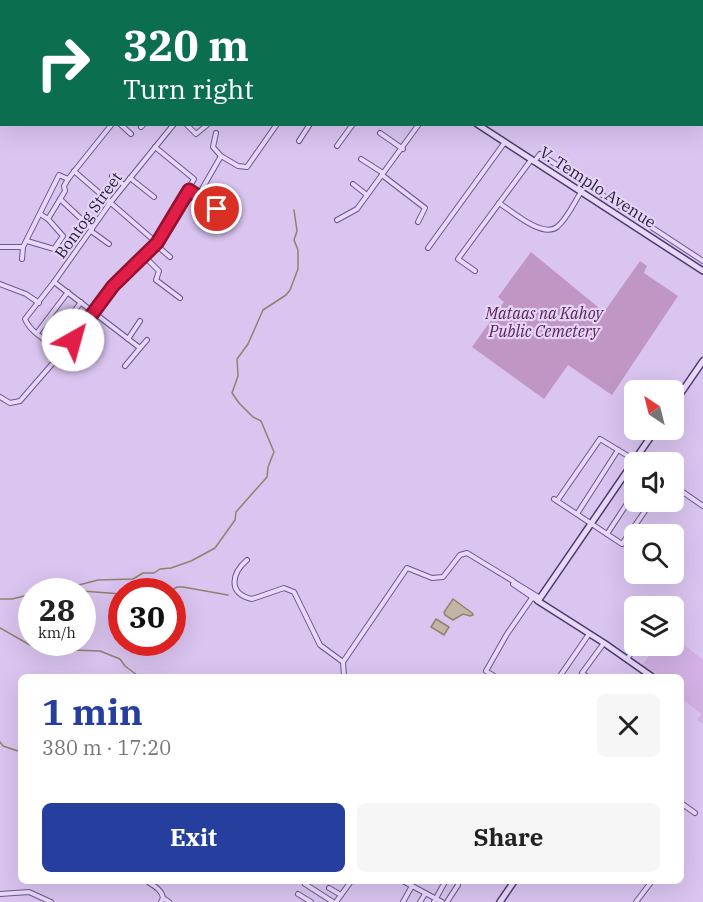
<!DOCTYPE html>
<meta charset="utf-8">
<style>
:root{--surface:#fff;--page:#f6f6f6;--text:#222;--muted:#767676;--accent:#263f9e}
body{margin:0;font-family:"IBM Plex Serif",serif;background:var(--page);color:var(--text);height:100vh;display:flex;flex-direction:column;font-size:22px;white-space:nowrap}
*{box-sizing:border-box;margin:0}
p{font-size:20px;color:var(--muted)}
.icon{flex:none;width:33px;height:33px;fill:none;stroke:currentColor;stroke-width:2;stroke-linecap:round;stroke-linejoin:round}
.map{position:relative;flex:1;overflow:hidden}
.side{position:absolute;left:18px;top:674px;width:666px;height:210px;display:flex;flex-direction:column;background:var(--surface);border-radius:9px;box-shadow:0 6px 24px #0002}
.side>*{flex:none}
.guide{position:absolute;left:0px;top:0px;width:704px;height:126px;box-shadow:0 6px 24px #0002;background:#0b6e4f;color:#fff;overflow:hidden}
.needle{width:39px;rotate:325deg}
.tools{position:absolute;left:624px;top:380px;display:grid;gap:12px}
.tools a{display:grid;place-items:center;width:60px;height:60px;border-radius:9px;background:var(--surface);box-shadow:0 6px 24px #0002;font-size:30px}
.speed{position:absolute;left:18px;top:578px;display:flex;gap:12px;font-size:30px;font-weight:700;text-align:center}
.speed>*{display:grid;place-content:center;width:78px;height:78px;border-radius:50%;background:var(--surface);box-shadow:0 6px 24px #0002;line-height:1}
.speed small{font-size:15px;font-weight:400}
.speed .limit{border:9px solid #d22;background:#fff;color:#111}
.pin{position:absolute;display:grid;place-items:center;width:51px;height:51px;color:#fff;margin:-26px;border:3px solid #fff;border-radius:50%;box-shadow:0 2px 6px #0007}
.me{position:absolute;width:66px;margin:-33px;rotate:38deg;stroke-linejoin:round;filter:drop-shadow(0 0 4px #0008)}
.turn{display:flex;align-items:center;gap:21px;height:126px;padding:0 24px;font-size:27px}
.turn .icon{width:78px;height:78px;stroke-width:2.5}
.turn b{display:block;font-size:42px;line-height:51px}
.round{display:grid;place-items:center;flex:none;width:63px;height:63px;border-radius:9px;background:var(--page)}
.head{display:flex;align-items:center;justify-content:space-between;height:102px;padding:0 24px}
h1{font-size:36px;font-weight:700;line-height:45px;color:var(--accent)}
.cta{display:flex;gap:12px;margin-top:auto;padding:12px 24px}
.cta a{flex:1;height:69px;border-radius:9px;background:var(--accent);color:#fff;font-size:24px;font-weight:700;line-height:69px;text-align:center}
.cta a+a{background:var(--page);color:var(--text)}
.map>svg:first-child{display:block}
.farmland{fill:#d3b1e6}
.cemetery{fill:#c097c4}
.water{fill:#c3b5a6;stroke:#92816c;stroke-width:1.5}
.lines{fill:none;stroke-linecap:round;stroke-linejoin:round}
.stream{stroke:#92816c;stroke-width:1.5}
.street-casing{stroke:#6a598c;stroke-width:6}
.secondary-casing{stroke:#4b3c6e;stroke-width:8}
.street{stroke:#e9d8fa;stroke-width:4}
.secondary{stroke:#e9d8fa;stroke-width:5}
.route-casing{stroke:#92132f;stroke-width:15}
.route{stroke:#e11d48;stroke-width:10}
.labels{text-anchor:middle;dominant-baseline:central;stroke-width:4.5;stroke-linejoin:round;paint-order:stroke}
.street-label{font-size:16px;fill:#261e3b;stroke:#e6d4f7}
.park-label{font-size:16px;font-style:italic;fill:#592456;stroke:#e6d4f7}
</style>
<div class="map">
<svg width="703" height="902" viewBox="0 0 703 902">
<rect width="100%" height="100%" fill="#dac4f0"/>
<path class="farmland" d="M 674,637 L 703,660 L 703,724 L 697,720 L 701,714 L 681,698 L 681,676 L 655,676 L 642,666 L 656,645 L 674,645 Z"/>
<path class="cemetery" d="M 531,252 L 604,312 L 640,261 L 647,266 L 644,273 L 678,296 L 612,395 L 568,365 L 544,399 L 472,347 L 504,302 L 498,297 Z"/>
<g class="water">
<path d="M 453,599 L 472,613 L 473,615 L 470,616 L 463,614 L 453,620 L 445,615 L 444,612 Z"/>
<path d="M 436,619 L 449,627 L 444,635 L 431,627 Z"/>
</g>
<g class="lines">
<g class="stream">
<path d="M 75,586 L 98,580 L 133,579 L 143,573 L 154,573 L 160,569 L 171,568 L 191,561 L 215,548 L 235,520 L 236,512 L 267,477 L 268,467 L 274,452 L 261,421 L 253,417 L 239,403 L 232,393 L 238,376 L 237,359 L 248,344 L 263,310 L 286,295 L 290,290 L 298,269 L 298,250 L 294,240 L 297,231 L 294,210"/>
<path d="M 45,591 L 55,587 L 75,586 L 81,591"/>
<path d="M 82,591 L 122,594"/>
<path d="M 170,591 L 177,587 L 183,587 L 228,595"/>
<path d="M 0,599 L 12,599 L 32,594"/>
<path d="M 0,628 L 30,645 L 42,648 L 60,646 L 72,650 L 100,651 L 120,659 L 125,666 L 137,675 L 162,676"/>
<path d="M 0,742 L 3,746 L 21,752"/>
</g>
<defs>
<g id="street">
<path d="M 88,0 L 90,2"/>
<path d="M 154,0 L 156,2"/>
<path d="M 697,0 L 697,2"/>
<path d="M 10,2 L 11,0"/>
<path d="M 168,2 L 169,0"/>
<path d="M 218,2 L 220,0"/>
<path d="M 347,2 L 348,0"/>
<path d="M 375,2 L 375,0"/>
<path d="M 0,20 L 2,18"/>
<path d="M 702,80 L 703,97"/>
<path d="M 120,124 L 131,134"/>
<path d="M 186,124 L 196,134 L 207,125"/>
<path d="M 141,127 L 144,124"/>
<path d="M 216,133 L 213,147 L 221,156"/>
<path d="M 380,133 L 403,149"/>
<path d="M 299,141 L 310,124"/>
<path d="M 337,146 L 353,124"/>
<path d="M 361,159 L 383,173"/>
<path d="M 534,162 L 540,154 L 703,261"/>
<path d="M 74,171 L 157,243"/>
<path d="M 382,175 L 425,208 L 418,222"/>
<path d="M 112,176 L 124,185"/>
<path d="M 130,178 L 154,197"/>
<path d="M 353,184 L 367,195"/>
<path d="M 189,190 L 223,215"/>
<path d="M 198,196 L 221,156 L 238,166 L 247,167 L 277,124"/>
<path d="M 60,199 L 92,229"/>
<path d="M 499,203 C 513,212 542,238 557,227 C 567,219 574,203 581,192"/>
<path d="M 48,219 L 65,191 L 64,186 L 68,179 L 112,124"/>
<path d="M 337,220 L 357,209 L 419,124"/>
<path d="M 91,231 L 109,244"/>
<path d="M 27,241 L 54,249 L 63,236 L 48,219 L 40,214"/>
<path d="M 155,244 L 170,257"/>
<path d="M 0,247 L 23,247"/>
<path d="M 428,248 L 505,142"/>
<path d="M 144,256 L 159,271 L 156,280 L 180,298"/>
<path d="M 22,259 L 23,247 L 59,175 L 68,179"/>
<path d="M 475,271 L 458,259 L 531,160"/>
<path d="M 54,282 L 140,348 L 147,340"/>
<path d="M 0,284 L 26,294 L 39,303"/>
<path d="M 37,333 L 68,292"/>
<path d="M 128,339 L 140,321"/>
<path d="M 51,343 L 81,302"/>
<path d="M 63,352 C 51,343 31,334 25,319 L 54,282 L 110,203 L 174,124"/>
<path d="M 125,366 L 140,348"/>
<path d="M 0,397 L 10,403 L 20,401 L 73,340 L 113,286 L 157,243 L 175,214 L 194,179 L 155,147"/>
<path d="M 674,486 L 703,506"/>
<path d="M 554,499 L 622,544 L 652,501"/>
<path d="M 557,501 L 600,439 L 638,462"/>
<path d="M 577,514 L 618,450"/>
<path d="M 607,534 L 634,493"/>
<path d="M 247,560 C 232,573 227,593 252,599 L 284,588 L 294,592 L 320,645 L 343,662"/>
<path d="M 514,582 L 540,598"/>
<path d="M 513,584 L 538,601"/>
<path d="M 627,659 L 637,645"/>
<path d="M 344,676 L 343,662 L 407,568 L 432,578 L 443,577 L 460,555 L 467,553 L 513,581"/>
<path d="M 494,676 L 486,671 L 507,634 L 532,598"/>
<path d="M 560,676 L 589,634"/>
<path d="M 586,676 L 582,673 L 604,643"/>
<path d="M 681,803 L 695,813"/>
<path d="M 145,880 C 152,885 162,889 163,898"/>
<path d="M 401,880 L 442,902"/>
<path d="M 305,884 L 333,902"/>
<path d="M 329,888 L 341,895"/>
<path d="M 0,894 L 29,892 L 51,902"/>
<path d="M 298,894 L 311,902"/>
<path d="M 161,902 L 163,898 L 169,902"/>
<path d="M 336,902 L 352,880"/>
<path d="M 403,902 L 412,886"/>
<path d="M 420,902 L 425,894"/>
<path d="M 434,902 L 446,880"/>
<path d="M 447,902 L 458,885"/>
<path d="M 636,902 L 652,881"/>
</g>
<g id="secondary">
<path d="M 15,0 L 18,2"/>
<path d="M 285,0 L 288,2"/>
<path d="M 67,2 L 68,0"/>
<path d="M 272,2 L 274,0"/>
<path d="M 477,124 L 703,271"/>
<path d="M 674,403 L 703,361"/>
<path d="M 651,676 L 604,643 L 538,601 L 656,429"/>
<path d="M 500,902 L 515,880"/>
</g>
</defs>
<use href="#street" class="street-casing"/>
<use href="#secondary" class="secondary-casing"/>
<use href="#street" class="street"/>
<use href="#secondary" class="secondary"/>
</g>
<g class="lines">
<defs>
<path id="route" d="M 73,340 L 113,286 L 157,243 L 189,190 L 217,209"/>
</defs>
<use href="#route" class="route-casing"/>
<use href="#route" class="route"/>
</g>
<g class="labels">
<g class="street-label">
<text transform="translate(598 187) rotate(33)">V. Templo Avenue</text>
<text transform="translate(88 215) rotate(-54)">Bontog Street</text>
</g>
<g class="park-label">
<text x="544" y="313">Mataas na Kahoy<tspan x="544" dy="18">Public Cemetery</tspan></text>
</g>
</g>
</svg>
<div class="tools">
<a><svg class="needle" viewBox="-14 -14 28 28"><path d="M0-13l5 13h-10z" fill="#e53935"/><path d="M0 13l5-13h-10z" fill="#767676"/></svg></a>
<a><svg class="icon" aria-label="sound" viewBox="0 0 24 24"><path d="M4 9h4l5-4v14l-5-4H4zM17 9q2 3 0 6"/></svg></a>
<a><svg class="icon" aria-label="search" viewBox="0 0 24 24"><circle cx="10" cy="10" r="6"/><path d="M15 15l6 6"/></svg></a>
<a><svg class="icon" aria-label="layers" viewBox="0 0 24 24"><path d="M12 4l9 5-9 5-9-5zM3 14l9 5 9-5"/></svg></a>
</div>
<div class="speed"><div>28<small>km/h</small></div><div class="limit">30</div></div>
<div class="pin" style="left:217px;top:209px;background:#d93025"><svg class="icon" aria-label="arrive" viewBox="0 0 24 24"><path d="M6 21V4h12l-3 4 3 4H6"/></svg></div>
<svg class="me" style="left:73px;top:340px" viewBox="-20 -20 40 40"><circle r="19" fill="#fff"/><path d="M0-13L10 11 0 6-10 11z" fill="#e11d48"/></svg>
<div class="guide">
<div class="turn"><svg class="icon" aria-label="right" viewBox="0 0 24 24"><path d="M7 20v-9h11M14 6l5 5-5 5"/></svg><div><b>320 m</b>Turn right</div></div>
</div>
<section class="side">
<div class="head"><div><h1>1 min</h1><p>380 m · 17:20</p></div><a class="round"><svg class="icon" aria-label="close" viewBox="0 0 24 24"><path d="M6 6l12 12M18 6L6 18"/></svg></a></div>
<div class="cta"><a>Exit</a><a>Share</a></div>
</section>
</div>
